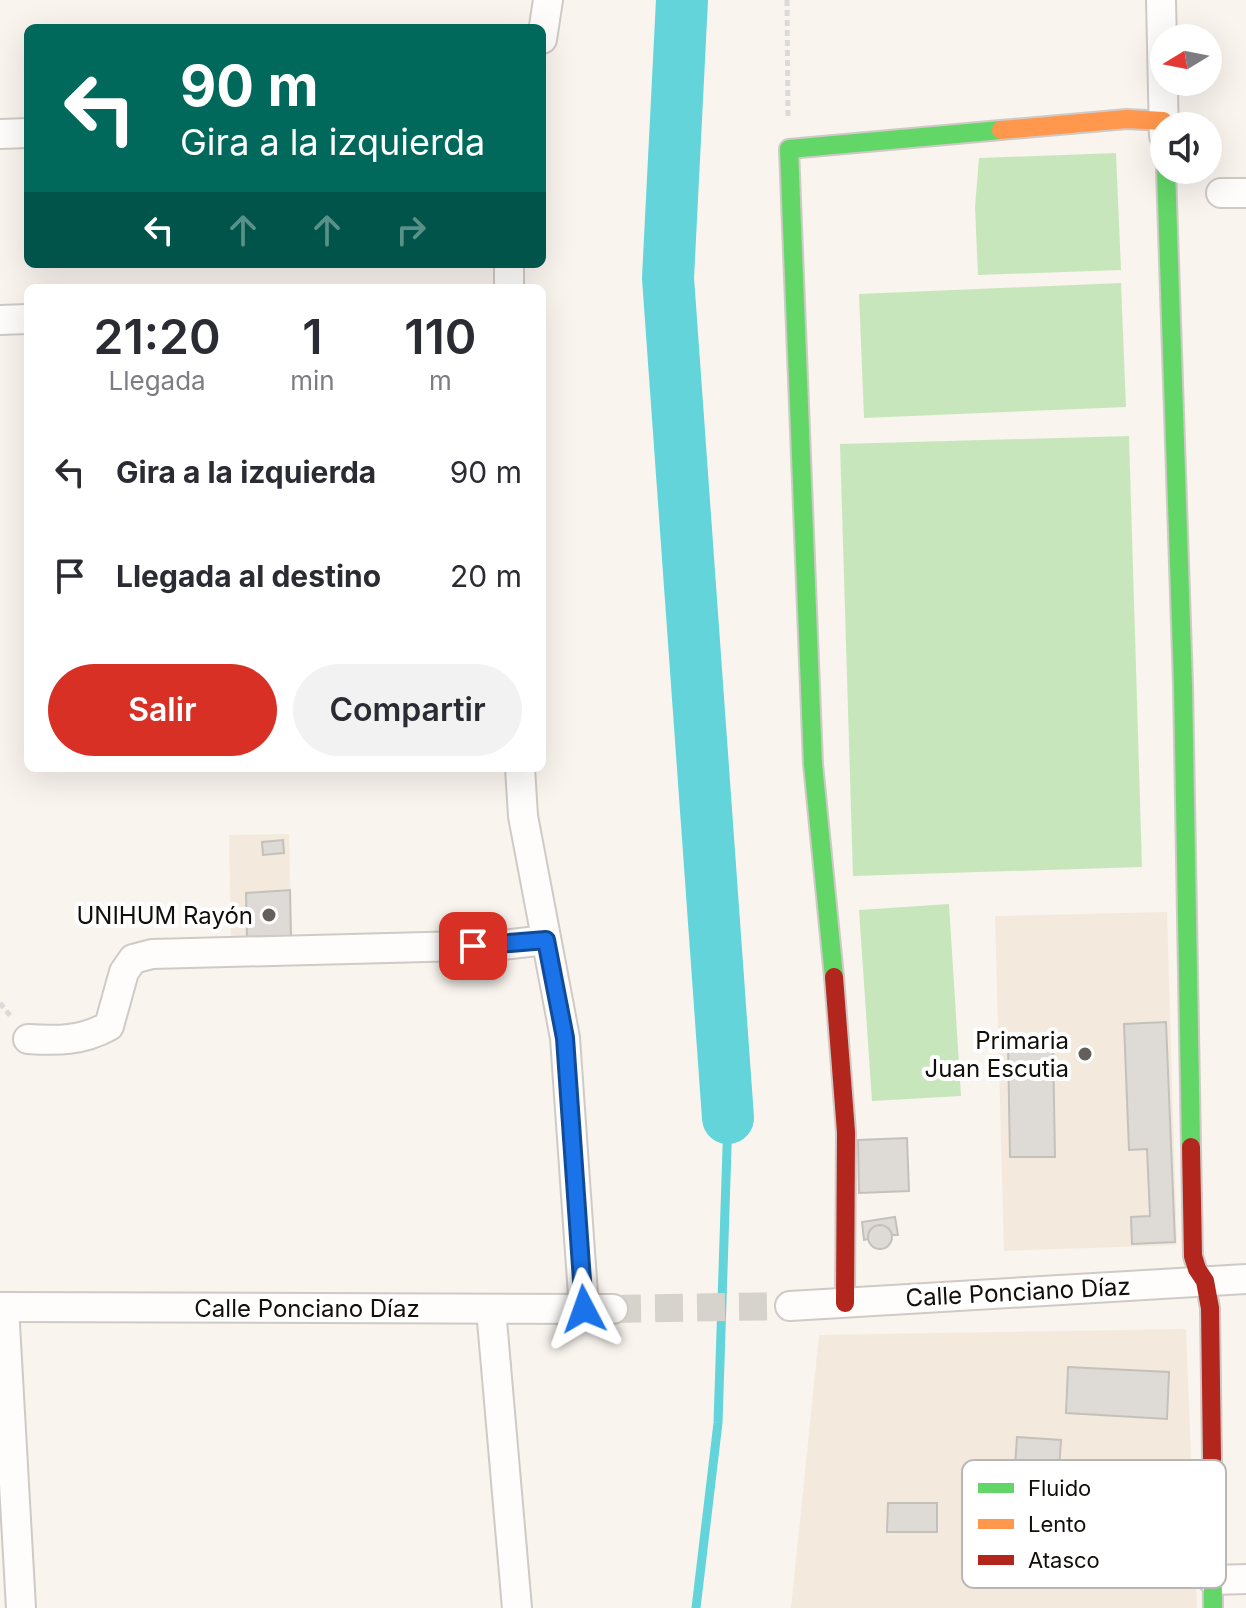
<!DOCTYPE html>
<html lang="es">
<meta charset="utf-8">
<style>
:root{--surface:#fff;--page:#f2f2f3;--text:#2b2b33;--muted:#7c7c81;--accent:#d93025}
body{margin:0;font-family:Inter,sans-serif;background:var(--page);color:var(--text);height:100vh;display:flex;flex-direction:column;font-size:30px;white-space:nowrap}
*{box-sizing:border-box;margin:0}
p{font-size:26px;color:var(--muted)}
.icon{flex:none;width:44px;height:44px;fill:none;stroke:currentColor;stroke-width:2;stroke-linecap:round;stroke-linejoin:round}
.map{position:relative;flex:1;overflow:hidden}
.details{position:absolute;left:24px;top:284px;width:522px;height:488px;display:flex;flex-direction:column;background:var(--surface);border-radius:12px;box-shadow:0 8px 32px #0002}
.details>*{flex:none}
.guide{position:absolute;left:24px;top:24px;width:522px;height:244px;border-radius:12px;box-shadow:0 8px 32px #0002;background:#00695c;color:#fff;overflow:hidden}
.needle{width:52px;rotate:260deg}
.controls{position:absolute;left:1150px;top:24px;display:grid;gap:16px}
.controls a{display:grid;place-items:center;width:72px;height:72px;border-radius:50%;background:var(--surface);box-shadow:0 8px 32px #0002;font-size:40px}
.pin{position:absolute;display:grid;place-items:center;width:68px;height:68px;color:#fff;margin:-34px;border-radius:16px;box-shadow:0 4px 12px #0006}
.me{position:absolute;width:88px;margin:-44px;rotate:356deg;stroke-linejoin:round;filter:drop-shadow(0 0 6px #0008)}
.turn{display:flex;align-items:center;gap:28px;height:168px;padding:0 24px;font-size:36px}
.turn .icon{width:104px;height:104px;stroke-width:2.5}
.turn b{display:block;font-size:56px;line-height:68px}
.lanes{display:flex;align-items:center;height:76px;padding:0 24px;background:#0003;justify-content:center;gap:40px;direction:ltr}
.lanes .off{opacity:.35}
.eta{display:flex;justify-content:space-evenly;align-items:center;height:136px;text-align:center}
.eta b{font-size:48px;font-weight:600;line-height:56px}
.action{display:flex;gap:16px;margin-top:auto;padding:16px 24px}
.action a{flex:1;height:92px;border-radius:48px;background:var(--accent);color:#fff;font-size:32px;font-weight:600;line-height:92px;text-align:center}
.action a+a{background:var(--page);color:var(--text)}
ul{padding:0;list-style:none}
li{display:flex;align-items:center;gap:24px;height:104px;padding:0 24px}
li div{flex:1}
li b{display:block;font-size:30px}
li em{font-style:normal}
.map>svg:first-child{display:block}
.built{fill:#f3eadd}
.green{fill:#c8e6bc}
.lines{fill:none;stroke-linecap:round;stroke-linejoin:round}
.stream{stroke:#63d4da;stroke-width:9}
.river{stroke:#63d4da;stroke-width:52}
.building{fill:#dedad6;stroke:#c4c0bb;stroke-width:2}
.street-tunnel{stroke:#d6d2cc;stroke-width:28;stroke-dasharray:28 14;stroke-linecap:butt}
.street-casing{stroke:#cfcac5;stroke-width:32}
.fast-casing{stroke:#cfcac5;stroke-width:22}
.slow-casing{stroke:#cfcac5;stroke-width:22}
.jam-casing{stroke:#cfcac5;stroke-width:22}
.path{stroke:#dbdad8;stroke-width:5;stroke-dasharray:6 4;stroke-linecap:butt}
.street{stroke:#fefdfc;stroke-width:28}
.fast{stroke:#63d668;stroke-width:18}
.slow{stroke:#ff974d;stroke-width:18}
.jam{stroke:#b3261e;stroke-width:18}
.route-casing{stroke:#114b97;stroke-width:20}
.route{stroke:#1a73e8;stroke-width:14}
.poi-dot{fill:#635f5a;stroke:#fff;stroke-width:3}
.labels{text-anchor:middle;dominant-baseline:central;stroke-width:8;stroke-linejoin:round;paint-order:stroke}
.poi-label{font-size:24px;fill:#120f0b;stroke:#fff;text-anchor:end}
.street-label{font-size:24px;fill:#120f0b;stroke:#fff}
.key{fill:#fff;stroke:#b8b7b6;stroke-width:2}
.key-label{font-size:22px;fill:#120f0b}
</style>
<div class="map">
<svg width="1246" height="1608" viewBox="0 0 1246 1608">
<rect width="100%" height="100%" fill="#f9f4ee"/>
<g class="built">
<path d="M 289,834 L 291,936 L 231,938 L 229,835 Z"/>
<path d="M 1167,912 L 1177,1245 L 1004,1251 L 995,916 Z"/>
<path d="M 1186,1329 L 1197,1608 L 791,1608 L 819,1335 Z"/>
</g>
<g class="green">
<path d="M 1116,153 L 1121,270 L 978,275 L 975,207 L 979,158 Z"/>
<path d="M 1121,283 L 1126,407 L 864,418 L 859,294 Z"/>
<path d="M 1129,436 L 1142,867 L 853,876 L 840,444 Z"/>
<path d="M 949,904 L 961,1096 L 872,1101 L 859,910 Z"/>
</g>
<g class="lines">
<path class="stream" d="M 696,1608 L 718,1423 L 728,1118"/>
<path class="river" d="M 682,0 L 668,278 L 728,1118"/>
</g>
<g class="building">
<path d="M 283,840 L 284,853 L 263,855 L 262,842 Z"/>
<path d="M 290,890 L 291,936 L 247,937 L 246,893 Z"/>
<path d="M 1166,1022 L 1175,1242 L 1132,1244 L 1131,1217 L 1150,1216 L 1147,1149 L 1129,1150 L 1124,1024 Z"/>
<path d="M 1008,1045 L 1053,1045 L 1055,1157 L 1010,1157 Z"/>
<path d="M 907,1138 L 909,1191 L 859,1193 L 858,1140 Z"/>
<path d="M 895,1217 L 898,1235 L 892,1235 L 884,1226 L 876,1226 L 870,1231 L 868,1239 L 864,1240 L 862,1222 Z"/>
<circle cx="880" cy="1237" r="12"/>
<path d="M 1068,1367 L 1169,1372 L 1167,1419 L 1066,1413 Z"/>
<path d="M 1017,1437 L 1061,1440 L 1059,1469 L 1015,1467 Z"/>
<path d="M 888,1503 L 937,1503 L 937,1532 L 887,1532 Z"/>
</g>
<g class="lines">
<path class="street-tunnel" d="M 613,1309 L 790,1306"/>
<defs>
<g id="street">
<path d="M 1161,0 L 1164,136"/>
<path d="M 542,39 L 548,0"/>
<path d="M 0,134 L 28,133"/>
<path d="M 1221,193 L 1246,193"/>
<path d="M 509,288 L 509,264"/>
<path d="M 0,320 L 28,319"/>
<path d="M 520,768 L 523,816 L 565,1038 L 584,1309"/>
<path d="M 28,1039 C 57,1041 82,1041 109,1026 L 124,972 L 133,959 L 152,954 L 503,945 L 546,940"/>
<path d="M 790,1306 L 1246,1279"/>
<path d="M 0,1307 L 613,1309"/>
<path d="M 4,1307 L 21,1608"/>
<path d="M 491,1309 L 517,1608"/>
<path d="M 1213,1580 L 1246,1579"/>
</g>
<g id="fast">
<path d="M 1166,170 L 1183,685 L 1191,1147"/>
<path d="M 834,977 L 813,764 L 789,149 L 1001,130"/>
<path d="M 1212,1459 L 1213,1608"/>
</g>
<path id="slow" d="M 1001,130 L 1127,119 L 1163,121"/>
<g id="jam">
<path d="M 834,977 L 846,1132 L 845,1303"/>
<path d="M 1191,1147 L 1193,1256 L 1197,1269 L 1205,1281 L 1210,1308 L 1212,1459"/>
</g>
</defs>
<use href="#street" class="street-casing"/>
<use href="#fast" class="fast-casing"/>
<use href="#slow" class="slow-casing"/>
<use href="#jam" class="jam-casing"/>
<g class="path">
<path d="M 787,0 L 788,116"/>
<path d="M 0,1003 L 12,1018"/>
</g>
<use href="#street" class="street"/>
<use href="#fast" class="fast"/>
<use href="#slow" class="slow"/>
<use href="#jam" class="jam"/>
</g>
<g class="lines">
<defs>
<path id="route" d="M 473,946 L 546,940 L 565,1038 L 584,1309"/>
</defs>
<use href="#route" class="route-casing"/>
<use href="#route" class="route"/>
</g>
<g class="poi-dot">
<circle cx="269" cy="915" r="8"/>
<circle cx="1085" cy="1054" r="8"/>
</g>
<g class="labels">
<g class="poi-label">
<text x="253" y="915">UNIHUM Rayón</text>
<text x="1069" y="1040">Primaria<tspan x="1069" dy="28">Juan Escutia</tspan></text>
</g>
<g class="street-label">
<text transform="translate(1018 1292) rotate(-3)">Calle Ponciano Díaz</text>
<text x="307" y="1308">Calle Ponciano Díaz</text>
</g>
</g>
<rect x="962" y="1460" width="264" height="128" rx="12" class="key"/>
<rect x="978" y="1483" width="36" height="10" fill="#63d668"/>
<rect x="978" y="1519" width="36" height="10" fill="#ff974d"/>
<rect x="978" y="1555" width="36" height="10" fill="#b3261e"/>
<g class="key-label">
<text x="1028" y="1496">Fluido</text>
<text x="1028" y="1532">Lento</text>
<text x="1028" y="1568">Atasco</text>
</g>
</svg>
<div class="controls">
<a><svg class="needle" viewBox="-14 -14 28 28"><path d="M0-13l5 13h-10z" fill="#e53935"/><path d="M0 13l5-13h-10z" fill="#7c7c81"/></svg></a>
<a><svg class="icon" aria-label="sound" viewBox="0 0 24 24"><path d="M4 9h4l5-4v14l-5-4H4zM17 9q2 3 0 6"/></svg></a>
</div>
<div class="pin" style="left:473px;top:946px;background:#d93025"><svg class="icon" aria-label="arrive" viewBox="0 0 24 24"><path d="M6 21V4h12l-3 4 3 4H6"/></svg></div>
<svg class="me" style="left:584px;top:1309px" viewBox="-20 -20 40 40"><path d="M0-17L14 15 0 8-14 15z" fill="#1a73e8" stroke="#fff" stroke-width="4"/></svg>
<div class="guide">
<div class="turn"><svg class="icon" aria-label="left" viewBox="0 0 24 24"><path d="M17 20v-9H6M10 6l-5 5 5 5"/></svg><div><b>90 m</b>Gira a la izquierda</div></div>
<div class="lanes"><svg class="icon" aria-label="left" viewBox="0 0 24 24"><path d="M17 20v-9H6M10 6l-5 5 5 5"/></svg><svg class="icon off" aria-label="ahead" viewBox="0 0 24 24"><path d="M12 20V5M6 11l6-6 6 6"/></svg><svg class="icon off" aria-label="ahead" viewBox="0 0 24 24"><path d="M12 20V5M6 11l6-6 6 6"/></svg><svg class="icon off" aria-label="right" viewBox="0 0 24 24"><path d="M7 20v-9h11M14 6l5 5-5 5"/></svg></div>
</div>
<section class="details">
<div class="eta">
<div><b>21:20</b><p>Llegada</p></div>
<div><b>1</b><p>min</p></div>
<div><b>110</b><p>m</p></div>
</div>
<ul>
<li><svg class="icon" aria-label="left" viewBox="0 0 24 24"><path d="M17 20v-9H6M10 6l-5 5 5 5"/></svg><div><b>Gira a la izquierda</b></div><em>90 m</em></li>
<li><svg class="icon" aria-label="arrive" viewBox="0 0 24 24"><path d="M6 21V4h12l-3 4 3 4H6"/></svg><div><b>Llegada al destino</b></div><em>20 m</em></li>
</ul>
<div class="action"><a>Salir</a><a>Compartir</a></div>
</section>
</div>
